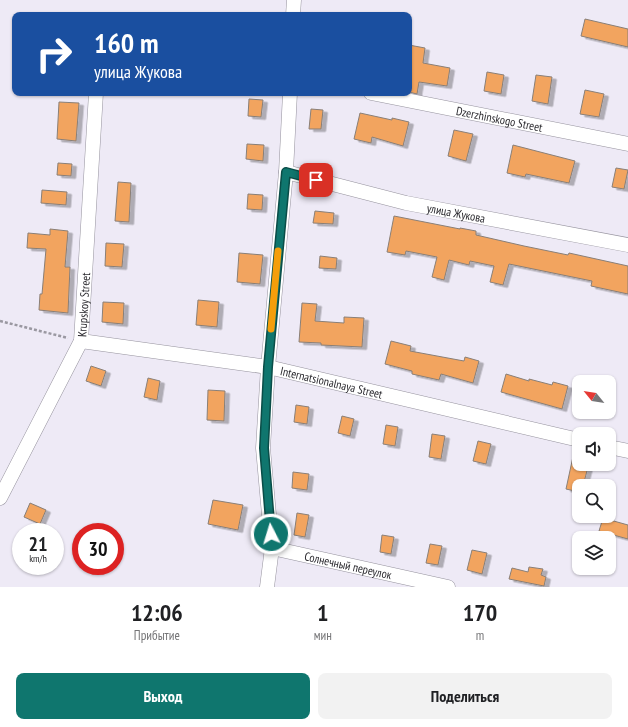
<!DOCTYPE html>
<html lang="ru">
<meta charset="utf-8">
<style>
:root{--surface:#fff;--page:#f2f2f2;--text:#202124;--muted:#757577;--accent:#0f766e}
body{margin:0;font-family:"PT Sans Narrow",sans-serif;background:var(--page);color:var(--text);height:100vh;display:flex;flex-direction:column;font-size:15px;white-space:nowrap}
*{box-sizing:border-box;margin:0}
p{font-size:13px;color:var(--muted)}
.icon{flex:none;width:22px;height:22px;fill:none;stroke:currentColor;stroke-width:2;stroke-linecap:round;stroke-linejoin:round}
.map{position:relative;height:587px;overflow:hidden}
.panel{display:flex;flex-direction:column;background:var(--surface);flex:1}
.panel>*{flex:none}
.banner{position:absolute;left:12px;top:12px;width:400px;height:84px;border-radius:8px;box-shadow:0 1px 3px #0004;background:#1a4fa0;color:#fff;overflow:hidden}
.needle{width:26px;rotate:300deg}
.controls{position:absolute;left:572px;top:375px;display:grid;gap:8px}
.controls a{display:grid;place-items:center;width:44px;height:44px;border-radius:8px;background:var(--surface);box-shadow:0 1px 3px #0004;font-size:20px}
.speed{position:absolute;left:12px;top:523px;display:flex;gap:8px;font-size:20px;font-weight:700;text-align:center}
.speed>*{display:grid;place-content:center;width:52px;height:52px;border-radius:50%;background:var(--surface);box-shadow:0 1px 3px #0004;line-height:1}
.speed small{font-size:10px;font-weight:400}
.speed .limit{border:6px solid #d22;background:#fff;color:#111}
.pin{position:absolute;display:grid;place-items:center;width:34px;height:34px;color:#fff;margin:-17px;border-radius:8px;box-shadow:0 2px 6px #0006}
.me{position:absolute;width:44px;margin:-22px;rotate:355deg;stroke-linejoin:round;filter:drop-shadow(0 0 3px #0008)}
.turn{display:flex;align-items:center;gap:14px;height:84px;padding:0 16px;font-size:18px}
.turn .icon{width:52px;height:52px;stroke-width:2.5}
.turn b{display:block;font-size:28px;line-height:34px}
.eta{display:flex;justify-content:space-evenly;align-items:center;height:68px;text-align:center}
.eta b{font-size:24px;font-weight:600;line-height:28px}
.action{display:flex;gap:8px;margin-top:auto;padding:8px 16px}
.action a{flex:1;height:46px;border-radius:8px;background:var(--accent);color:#fff;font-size:16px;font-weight:600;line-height:46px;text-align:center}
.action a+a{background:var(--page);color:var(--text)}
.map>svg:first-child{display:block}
.building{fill:#f2a45f;stroke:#897f77;filter:url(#shadow)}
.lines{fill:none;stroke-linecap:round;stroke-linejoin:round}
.street-casing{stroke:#96939e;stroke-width:15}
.path{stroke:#9a98a1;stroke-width:2.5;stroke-dasharray:3 2;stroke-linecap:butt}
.street{stroke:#fff;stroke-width:14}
.route-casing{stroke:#0a4d48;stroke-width:10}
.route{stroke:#0f766e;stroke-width:7}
.slow{stroke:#f59e0b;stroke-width:7}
.labels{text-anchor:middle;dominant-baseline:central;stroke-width:3.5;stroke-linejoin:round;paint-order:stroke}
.street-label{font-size:12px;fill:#2a292e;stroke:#fff}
</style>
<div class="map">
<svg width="628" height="587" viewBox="0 0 628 587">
<defs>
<filter id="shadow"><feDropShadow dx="4.5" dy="2.5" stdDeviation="0" flood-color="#0004"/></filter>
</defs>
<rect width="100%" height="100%" fill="#eeeaf6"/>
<g class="building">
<path d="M 585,19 L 628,29 L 628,47 L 581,36 Z"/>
<path d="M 409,45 L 425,48 L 423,63 L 450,68 L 447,86 L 419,82 L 417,94 L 409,92 Z"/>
<path d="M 487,72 L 504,75 L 501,94 L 484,91 Z"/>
<path d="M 536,75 L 552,77 L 548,104 L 532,101 Z"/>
<path d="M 585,90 L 604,94 L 599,117 L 580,114 Z"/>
<path d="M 249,99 L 263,100 L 261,117 L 248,116 Z"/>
<path d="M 59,102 L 79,103 L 76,141 L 57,139 Z"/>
<path d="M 311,109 L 323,110 L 321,129 L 309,129 Z"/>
<path d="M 360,113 L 392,120 L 392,118 L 409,122 L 403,146 L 372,137 L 371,143 L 354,139 Z"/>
<path d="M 454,130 L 473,134 L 466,161 L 448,156 Z"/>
<path d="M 247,144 L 264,145 L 263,161 L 246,159 Z"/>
<path d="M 513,145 L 575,161 L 569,183 L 526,174 L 525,177 L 507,173 Z"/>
<path d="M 58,163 L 72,164 L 71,176 L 57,175 Z"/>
<path d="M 616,168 L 628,170 L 624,189 L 612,187 Z"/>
<path d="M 118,182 L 131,183 L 129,222 L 115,221 Z"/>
<path d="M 42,190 L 67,192 L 66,205 L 41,203 Z"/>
<path d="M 248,194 L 263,195 L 262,210 L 247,209 Z"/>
<path d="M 315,211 L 334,213 L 333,224 L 313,223 Z"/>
<path d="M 394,216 L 460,229 L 460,228 L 476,231 L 476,235 L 524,246 L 568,255 L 569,253 L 628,266 L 628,294 L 591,286 L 592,281 L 509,264 L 503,285 L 490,282 L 494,266 L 470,261 L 469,265 L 449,260 L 444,280 L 432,277 L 437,257 L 406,251 L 405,255 L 387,252 Z"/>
<path d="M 50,229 L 68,231 L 65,267 L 70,267 L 68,313 L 39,310 L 40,294 L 42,294 L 46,249 L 27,248 L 28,233 L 50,235 Z"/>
<path d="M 106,243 L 124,244 L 122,267 L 105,266 Z"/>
<path d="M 239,253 L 263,255 L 260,284 L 237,282 Z"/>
<path d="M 320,256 L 337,258 L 336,269 L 319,268 Z"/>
<path d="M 198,300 L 219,302 L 217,327 L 196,325 Z"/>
<path d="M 103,302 L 124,303 L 123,324 L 102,322 Z"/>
<path d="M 302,303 L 317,304 L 315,321 L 344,323 L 344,317 L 364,318 L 362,347 L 321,345 L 321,343 L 299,342 Z"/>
<path d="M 391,341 L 411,346 L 410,351 L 464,361 L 465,357 L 479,361 L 473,383 L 441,374 L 439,380 L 412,374 L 412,371 L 385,364 Z"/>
<path d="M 91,366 L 106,371 L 101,386 L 86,381 Z"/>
<path d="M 506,374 L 529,381 L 529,379 L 552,385 L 553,382 L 568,386 L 562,409 L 501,392 Z"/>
<path d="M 148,378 L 160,381 L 157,400 L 144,397 Z"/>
<path d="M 208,390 L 225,391 L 224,421 L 207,420 Z"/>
<path d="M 296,405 L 309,407 L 307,424 L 294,422 Z"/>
<path d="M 342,416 L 354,419 L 350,436 L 338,433 Z"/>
<path d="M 386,425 L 398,427 L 395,446 L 383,444 Z"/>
<path d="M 432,434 L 445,436 L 441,459 L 429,457 Z"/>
<path d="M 478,441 L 491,444 L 486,464 L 473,461 Z"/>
<path d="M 574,452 L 579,452 L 579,465 L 588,467 L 583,486 L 579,486 L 579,492 L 566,489 Z"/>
<path d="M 293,472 L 309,474 L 307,490 L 292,488 Z"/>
<path d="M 213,500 L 243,505 L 238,530 L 208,524 Z"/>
<path d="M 30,503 L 46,510 L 40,524 L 24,517 Z"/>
<path d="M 297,513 L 309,515 L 305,537 L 294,535 Z"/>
<path d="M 603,518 L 628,525 L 628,539 L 599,531 Z"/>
<path d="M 382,535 L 394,537 L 391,554 L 380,552 Z"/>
<path d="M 430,544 L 442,546 L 438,565 L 426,563 Z"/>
<path d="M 472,550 L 487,553 L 482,574 L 467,570 Z"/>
<path d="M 529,567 L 543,569 L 541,575 L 546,577 L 544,586 L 509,579 L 512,568 L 528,572 Z"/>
</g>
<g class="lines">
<defs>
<g id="street">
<path d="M 293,15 L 294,0"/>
<path id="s1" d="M 371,93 L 628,144"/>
<path id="s2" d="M 286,172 L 406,203 L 628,245"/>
<path id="s3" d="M 81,341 L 268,367 L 579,440"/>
<path d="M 609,447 L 628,451"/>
<path id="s4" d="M 0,498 L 81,341 L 96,93"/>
<path id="s5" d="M 272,548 L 448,587"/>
<path d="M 267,587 L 272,548 L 263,448 L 268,367 L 286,172 L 290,93"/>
</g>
</defs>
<use href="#street" class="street-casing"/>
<path class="path" d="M 0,321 L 68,338"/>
<use href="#street" class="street"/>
</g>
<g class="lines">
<defs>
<path id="route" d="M 271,534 L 264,448 L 268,367 L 286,172 L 316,180"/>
</defs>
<use href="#route" class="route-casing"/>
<use href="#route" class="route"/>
<path class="slow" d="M 271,329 L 278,251"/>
</g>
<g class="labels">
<g class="street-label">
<text stroke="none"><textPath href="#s1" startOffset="131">Dzerzhinskogo Street</textPath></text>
<text stroke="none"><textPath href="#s2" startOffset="175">улица Жукова</textPath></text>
<text stroke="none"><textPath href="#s4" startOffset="213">Krupskoy Street</textPath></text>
<text stroke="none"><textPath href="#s3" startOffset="254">Internatsionalnaya Street</textPath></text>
<text stroke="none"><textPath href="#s5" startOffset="78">Солнечный переулок</textPath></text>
</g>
</g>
</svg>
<div class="controls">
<a><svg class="needle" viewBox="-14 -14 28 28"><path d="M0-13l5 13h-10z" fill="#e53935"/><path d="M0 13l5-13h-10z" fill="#757577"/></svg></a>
<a><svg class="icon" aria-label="sound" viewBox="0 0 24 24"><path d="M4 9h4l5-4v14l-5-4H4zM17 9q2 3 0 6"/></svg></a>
<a><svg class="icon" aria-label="search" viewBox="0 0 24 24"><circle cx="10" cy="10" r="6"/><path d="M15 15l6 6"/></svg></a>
<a><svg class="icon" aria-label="layers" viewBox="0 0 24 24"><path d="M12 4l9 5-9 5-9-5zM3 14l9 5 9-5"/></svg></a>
</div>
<div class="speed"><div>21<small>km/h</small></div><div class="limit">30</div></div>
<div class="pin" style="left:316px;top:180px;background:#d93025"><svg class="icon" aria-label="arrive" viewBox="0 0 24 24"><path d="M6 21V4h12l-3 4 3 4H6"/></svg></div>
<svg class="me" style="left:271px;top:534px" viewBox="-20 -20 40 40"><circle r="17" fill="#0f766e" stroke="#fff" stroke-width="3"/><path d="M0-11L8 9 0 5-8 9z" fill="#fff"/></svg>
<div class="banner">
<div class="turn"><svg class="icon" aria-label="right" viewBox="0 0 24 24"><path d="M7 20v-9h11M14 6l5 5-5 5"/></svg><div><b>160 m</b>улица Жукова</div></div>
</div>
</div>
<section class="panel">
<div class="eta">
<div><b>12:06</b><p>Прибытие</p></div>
<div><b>1</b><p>мин</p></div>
<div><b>170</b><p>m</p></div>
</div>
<div class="action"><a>Выход</a><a>Поделиться</a></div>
</section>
